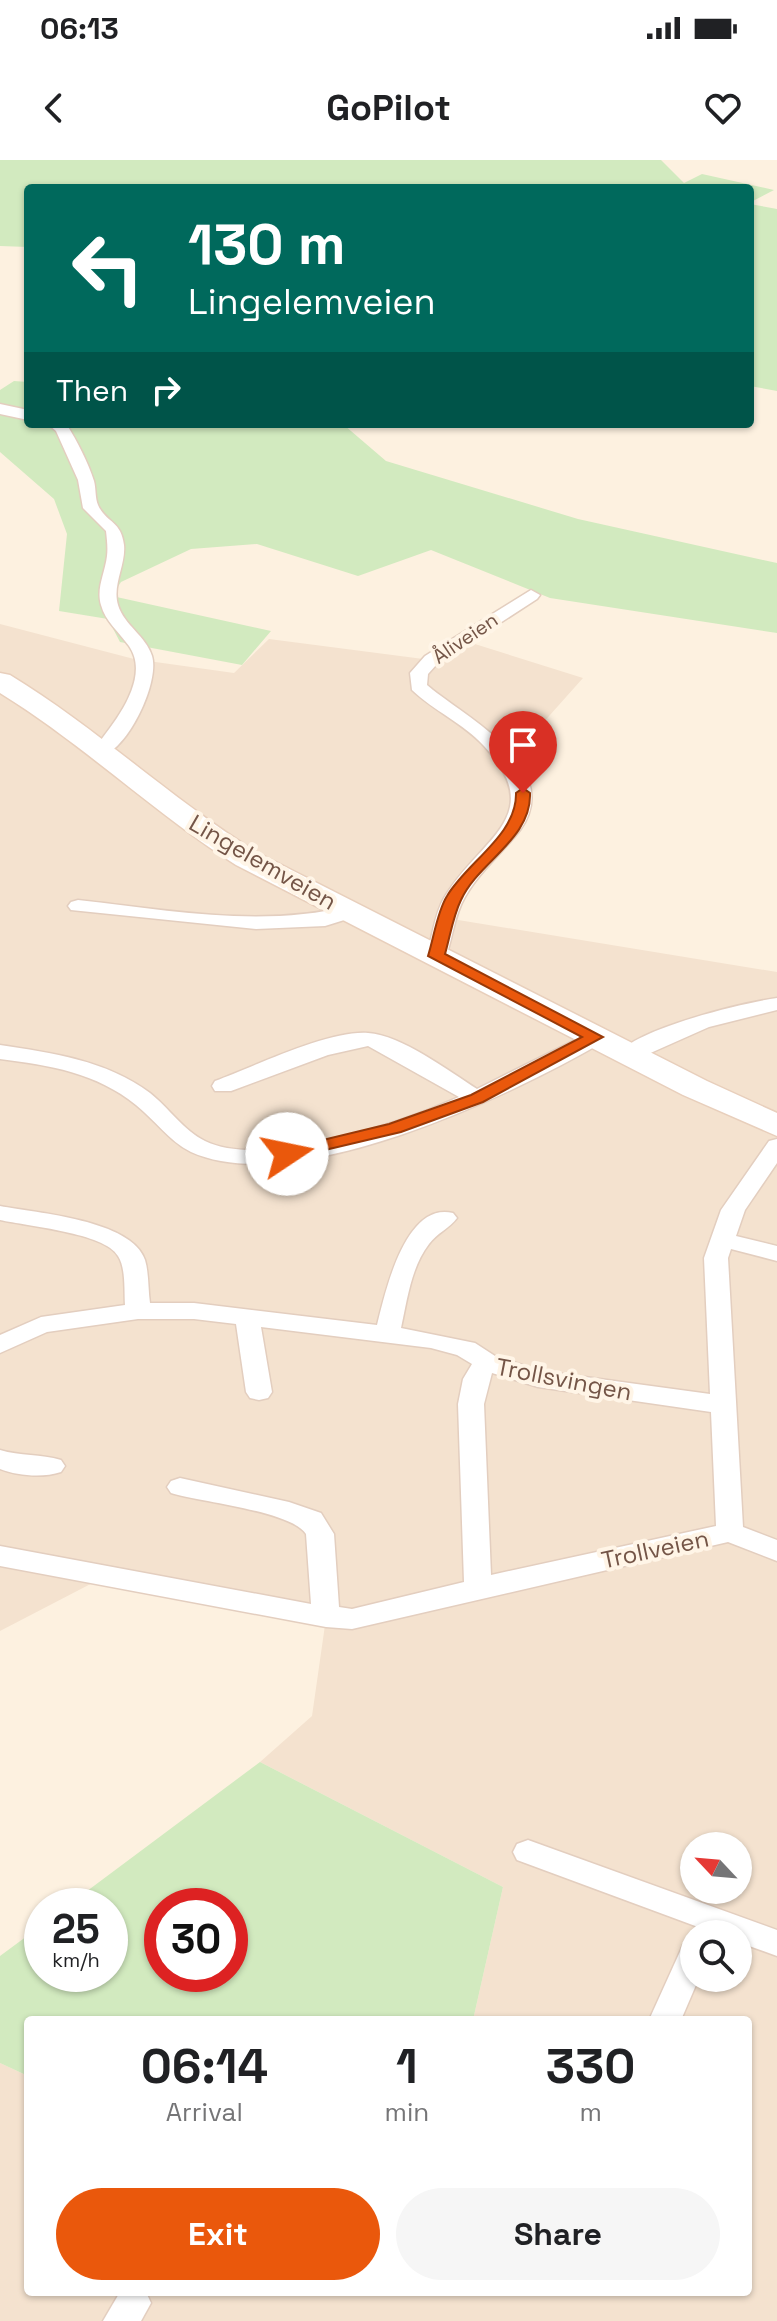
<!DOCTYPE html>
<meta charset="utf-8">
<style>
:root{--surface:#fff;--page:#f6f6f6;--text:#202124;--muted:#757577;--accent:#ea580c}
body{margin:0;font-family:"Space Grotesk",sans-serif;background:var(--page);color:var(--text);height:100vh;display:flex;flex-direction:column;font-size:30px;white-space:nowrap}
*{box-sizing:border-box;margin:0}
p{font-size:26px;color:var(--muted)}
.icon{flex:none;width:44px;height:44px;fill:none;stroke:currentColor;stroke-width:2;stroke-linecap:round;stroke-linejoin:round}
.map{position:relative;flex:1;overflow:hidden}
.sheet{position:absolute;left:24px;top:1856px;width:728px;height:280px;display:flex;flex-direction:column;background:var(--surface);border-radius:8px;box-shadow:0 2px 6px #0004}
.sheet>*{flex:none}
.guide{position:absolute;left:24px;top:24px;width:730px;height:244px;border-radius:8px;box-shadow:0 2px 6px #0004;background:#00695c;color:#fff;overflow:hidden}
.needle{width:52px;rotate:296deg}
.tools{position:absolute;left:680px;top:1672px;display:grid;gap:16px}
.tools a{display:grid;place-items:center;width:72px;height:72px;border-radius:50%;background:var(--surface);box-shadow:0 2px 6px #0004;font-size:40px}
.speed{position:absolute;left:24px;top:1728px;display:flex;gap:16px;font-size:40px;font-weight:700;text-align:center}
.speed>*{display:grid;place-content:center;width:104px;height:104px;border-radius:50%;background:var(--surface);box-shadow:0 2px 6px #0004;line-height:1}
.speed small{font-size:20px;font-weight:400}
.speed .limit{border:12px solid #d22;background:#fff;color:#111}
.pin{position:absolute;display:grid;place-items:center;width:68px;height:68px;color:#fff;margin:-82px -34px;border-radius:50% 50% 50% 0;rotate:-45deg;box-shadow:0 0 8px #0007}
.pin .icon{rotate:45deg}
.me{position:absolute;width:88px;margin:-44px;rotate:79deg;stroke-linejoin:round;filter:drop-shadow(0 0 6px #0008)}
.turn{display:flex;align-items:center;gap:28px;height:168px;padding:0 32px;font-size:36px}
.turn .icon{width:104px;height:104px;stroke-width:2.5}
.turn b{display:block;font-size:56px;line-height:68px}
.then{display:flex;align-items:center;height:76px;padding:0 32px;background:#0003;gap:16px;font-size:30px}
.eta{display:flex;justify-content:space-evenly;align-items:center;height:136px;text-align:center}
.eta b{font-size:48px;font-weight:700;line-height:56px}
.action{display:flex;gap:16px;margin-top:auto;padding:16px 32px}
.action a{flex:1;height:92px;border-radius:48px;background:var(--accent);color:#fff;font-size:32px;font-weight:700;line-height:92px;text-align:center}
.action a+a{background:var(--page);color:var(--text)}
.status{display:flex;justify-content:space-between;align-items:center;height:56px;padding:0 40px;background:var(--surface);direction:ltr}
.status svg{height:22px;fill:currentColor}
header{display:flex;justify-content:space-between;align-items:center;height:104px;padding:0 32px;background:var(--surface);font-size:36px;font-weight:700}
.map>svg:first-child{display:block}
.residential{fill:#f4e2cf;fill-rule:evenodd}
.green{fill:#d2eabf;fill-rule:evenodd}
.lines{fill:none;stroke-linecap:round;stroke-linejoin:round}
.street-casing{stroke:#e3cebf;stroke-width:3}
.secondary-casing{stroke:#e8cfbc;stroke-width:3}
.street{fill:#fff;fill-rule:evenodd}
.secondary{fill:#fff;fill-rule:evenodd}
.route{fill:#ea580c;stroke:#983908;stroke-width:2}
.labels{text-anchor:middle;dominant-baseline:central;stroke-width:8;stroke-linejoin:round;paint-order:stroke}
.far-street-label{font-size:20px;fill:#745547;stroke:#fff5e7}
.street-label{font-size:24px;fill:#745547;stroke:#fff5e7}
</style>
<div class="status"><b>06:13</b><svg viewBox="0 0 49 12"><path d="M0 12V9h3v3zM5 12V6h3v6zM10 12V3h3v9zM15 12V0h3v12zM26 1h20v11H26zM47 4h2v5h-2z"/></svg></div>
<header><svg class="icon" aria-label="back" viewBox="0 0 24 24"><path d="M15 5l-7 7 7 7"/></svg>GoPilot<svg class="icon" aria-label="heart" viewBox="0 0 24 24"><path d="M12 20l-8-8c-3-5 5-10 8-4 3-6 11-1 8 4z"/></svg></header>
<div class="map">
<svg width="777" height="2161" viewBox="0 0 777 2161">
<rect width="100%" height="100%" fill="#fdf1e0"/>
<path class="residential" d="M 0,464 L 134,499 L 234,513 L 269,479 L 431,500 L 462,480 L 583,518 L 508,602 L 523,644 L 446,758 L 777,812 L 777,2161 L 0,2161 L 0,1903 L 28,1916 L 28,2132 L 748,2132 L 748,1860 L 473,1860 L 503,1727 L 260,1602 L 312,1556 L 326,1458 L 104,1417 L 0,1471 ZM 694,1686 L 738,1686 L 738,1730 L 694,1730 ZM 694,1774 L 738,1774 L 738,1818 L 694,1818 Z"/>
<g class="green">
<path d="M 0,0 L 661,0 L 684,23 L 702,14 L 774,30 L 751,42 L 750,28 L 28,28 L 28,87 L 0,86 Z"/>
<path d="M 750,44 L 777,49 L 777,231 L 750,226 Z"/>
<path d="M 14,221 L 28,222 L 28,264 L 344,265 L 386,301 L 578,359 L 777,403 L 777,473 L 550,438 L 431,390 L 358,416 L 257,384 L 191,389 L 121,422 L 112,436 L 271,471 L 242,505 L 120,482 L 108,459 L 59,451 L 67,374 L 54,339 L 0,292 L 0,230 Z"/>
<path d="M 260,1602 L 503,1727 L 473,1860 L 28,1860 L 28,1916 L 0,1903 L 0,1796 L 42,1765 L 42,1814 L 110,1814 L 110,1746 L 67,1746 ZM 230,1746 L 230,1814 L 162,1814 L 162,1746 Z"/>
</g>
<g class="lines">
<defs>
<g id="street">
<path d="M 0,244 L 28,250 L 28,260 L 0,254 Z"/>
<path d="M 48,264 L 67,265 C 77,281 88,302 94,321 C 96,328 95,338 98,345 C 106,363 121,360 124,385 C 126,405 112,425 118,445 C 124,465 146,476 152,496 C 160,522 128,589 102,596 L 93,590 C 112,566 152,519 129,486 C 119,472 105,461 101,445 C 96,428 105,413 107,396 C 108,388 107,380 106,371 L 83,348 L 78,320 L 56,271 Z"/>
<path d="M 531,430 L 540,435 L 537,439 L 437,504 L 428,514 L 427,525 L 433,530 C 471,560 564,610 520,670 C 502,693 479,712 465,737 C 454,755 453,777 446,796 L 443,800 L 429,800 L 426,796 C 433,777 434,755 444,738 C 478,679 550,657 484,586 C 463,563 434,551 412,530 L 410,513 L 425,496 Z"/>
<path d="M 78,740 C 168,750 261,768 350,746 L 360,752 L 357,756 L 325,766 L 256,769 L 71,750 L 68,746 L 71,742 Z"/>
<path d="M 777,838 L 777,850 L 709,867 L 637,899 L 621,899 L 618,894 C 638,868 743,843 777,838 Z"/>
<path d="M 595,870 L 603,872 L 606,877 L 603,882 C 512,935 295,1039 191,992 C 169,981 155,960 136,945 C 97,913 49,905 0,899 L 0,885 C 52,893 106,900 150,933 C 169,948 183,970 205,981 C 264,1010 402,962 459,937 L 368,886 L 328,895 L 231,931 L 215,931 L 212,926 L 215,921 C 253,907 329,870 368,873 C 401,875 449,911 477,929 Z"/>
<path d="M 777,979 L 777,1003 L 745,1050 L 736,1076 L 777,1086 L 777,1101 L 731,1089 L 728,1098 L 743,1367 L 777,1380 L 777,1401 L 728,1382 L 352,1469 L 326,1467 L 0,1406 L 0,1386 L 311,1444 L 306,1374 C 291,1351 200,1342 171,1333 L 167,1327 L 171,1321 L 180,1318 L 289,1342 L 321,1353 L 334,1374 L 339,1447 L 352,1449 L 464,1422 L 458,1244 L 463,1219 L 472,1204 L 457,1195 L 431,1188 L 261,1167 L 272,1232 L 268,1238 L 259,1240 L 250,1238 L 246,1232 L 236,1164 L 194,1159 L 138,1159 L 47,1172 L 0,1193 L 0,1175 L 41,1157 L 125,1145 C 124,1131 126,1108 118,1096 C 105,1073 27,1066 0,1060 L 0,1046 C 37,1053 132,1060 145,1100 C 149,1113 148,1130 150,1143 L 194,1143 L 377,1165 C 385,1133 405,1041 453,1053 L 457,1058 C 450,1068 437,1073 429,1084 C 411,1107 407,1141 401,1168 L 475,1183 L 495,1196 L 541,1211 L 710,1234 L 704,1098 L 721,1050 L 769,981 ZM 492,1213 L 538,1227 L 711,1252 L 716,1366 L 491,1415 L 484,1244 Z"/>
<path d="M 0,1290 C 20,1296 41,1294 61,1300 L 65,1306 L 61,1312 C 43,1318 18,1316 0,1309 Z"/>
<path d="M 528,1680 L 777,1770 L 777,1796 L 738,1782 L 738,1774 L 717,1774 L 517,1700 L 513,1692 L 517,1684 Z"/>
<path d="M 694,1781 L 694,1818 L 699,1818 L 681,1860 L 649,1860 L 683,1785 Z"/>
<path d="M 120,2132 L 146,2132 L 151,2143 L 141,2161 L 103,2161 Z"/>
</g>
<path id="secondary" d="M 0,513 L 10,515 C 97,568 171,639 258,693 L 707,921 L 777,953 L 777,976 L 683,935 L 236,705 C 154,653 83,584 0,533 Z"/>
</defs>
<use href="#street" class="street-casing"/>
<use href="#secondary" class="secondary-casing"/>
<use href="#street" class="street"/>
<use href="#secondary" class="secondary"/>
</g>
<path class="route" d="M 523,628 L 530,633 C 532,679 478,702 461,740 C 453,756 450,777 445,794 L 603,877 L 483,942 L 401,972 L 287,999 L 281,998 L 279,994 L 281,990 L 389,964 L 471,935 L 582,877 L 428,796 C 434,777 437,752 447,736 C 467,702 517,675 516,633 Z"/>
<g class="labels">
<g class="far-street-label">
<text transform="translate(465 478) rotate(-34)">Åliveien</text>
</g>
<g class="street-label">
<text transform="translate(263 702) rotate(30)">Lingelemveien</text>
<text transform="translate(564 1219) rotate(11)">Trollsvingen</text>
<text transform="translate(655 1389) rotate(-12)">Trollveien</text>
</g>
</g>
</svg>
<div class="tools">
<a><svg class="needle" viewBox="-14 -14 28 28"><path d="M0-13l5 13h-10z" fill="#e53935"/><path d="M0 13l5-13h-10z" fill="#757577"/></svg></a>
<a><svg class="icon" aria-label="search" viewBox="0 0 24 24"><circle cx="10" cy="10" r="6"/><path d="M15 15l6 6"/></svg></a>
</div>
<div class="speed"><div>25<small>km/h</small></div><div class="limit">30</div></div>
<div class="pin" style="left:523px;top:633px;background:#d93025"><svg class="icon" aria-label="arrive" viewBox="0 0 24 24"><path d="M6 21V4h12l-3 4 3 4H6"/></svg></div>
<svg class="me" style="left:287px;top:994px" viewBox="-20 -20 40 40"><circle r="19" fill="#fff"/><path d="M0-13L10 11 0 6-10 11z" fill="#ea580c"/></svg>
<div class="guide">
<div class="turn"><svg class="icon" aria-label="left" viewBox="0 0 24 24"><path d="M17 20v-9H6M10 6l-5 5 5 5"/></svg><div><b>130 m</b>Lingelemveien</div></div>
<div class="then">Then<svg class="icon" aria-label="right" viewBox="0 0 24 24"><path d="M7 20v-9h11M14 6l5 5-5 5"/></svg></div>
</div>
<section class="sheet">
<div class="eta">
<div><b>06:14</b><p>Arrival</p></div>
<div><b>1</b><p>min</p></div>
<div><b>330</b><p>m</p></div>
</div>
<div class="action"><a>Exit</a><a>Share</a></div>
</section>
</div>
